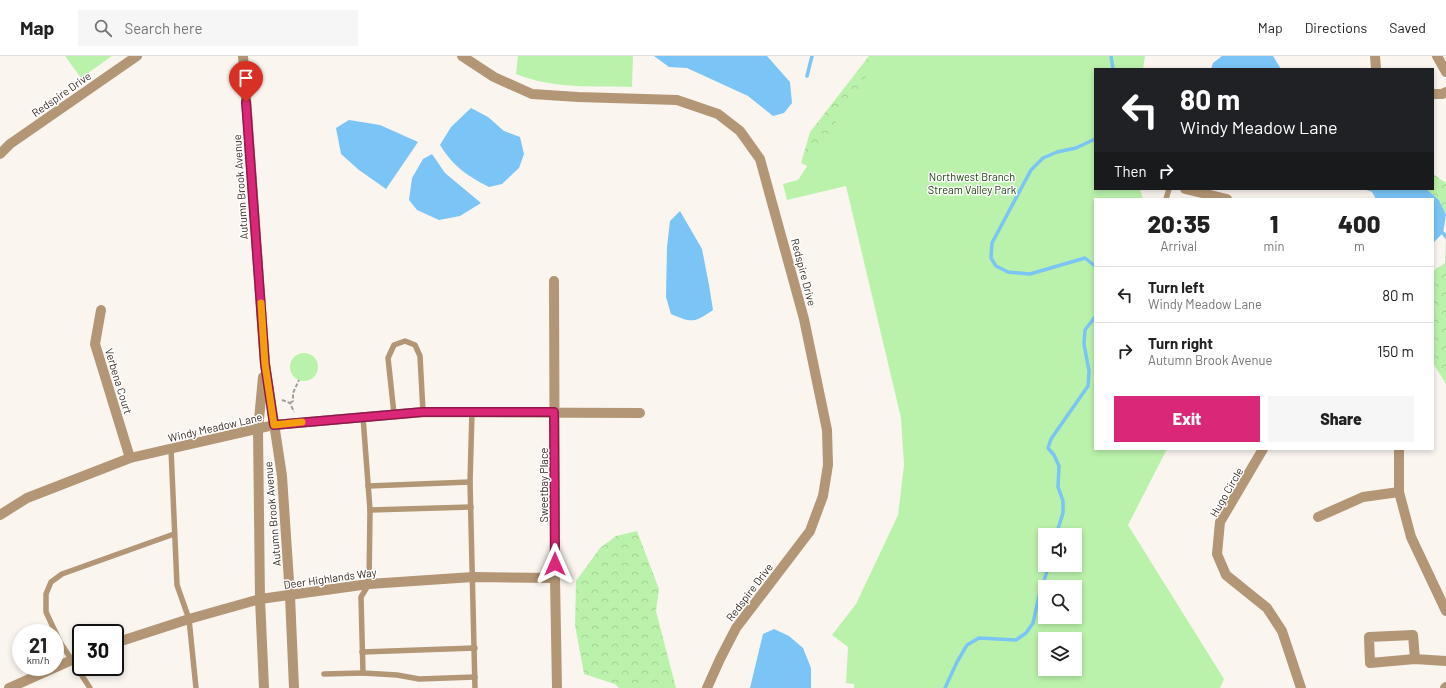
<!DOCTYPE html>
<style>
:root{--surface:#fff;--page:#f6f6f6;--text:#222;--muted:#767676;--line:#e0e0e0;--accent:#db2777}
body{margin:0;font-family:Barlow,sans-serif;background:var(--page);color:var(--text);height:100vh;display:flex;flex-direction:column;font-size:15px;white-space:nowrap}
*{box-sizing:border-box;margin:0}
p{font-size:13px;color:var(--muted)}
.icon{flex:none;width:22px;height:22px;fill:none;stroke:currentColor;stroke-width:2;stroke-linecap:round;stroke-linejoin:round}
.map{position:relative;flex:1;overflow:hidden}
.details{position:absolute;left:1094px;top:142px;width:340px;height:252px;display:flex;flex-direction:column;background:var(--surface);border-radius:0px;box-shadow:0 2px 6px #0003}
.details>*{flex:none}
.top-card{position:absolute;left:1094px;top:12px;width:340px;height:122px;border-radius:0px;box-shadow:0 2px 6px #0003;background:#202124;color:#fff;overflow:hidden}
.tools{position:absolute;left:1038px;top:472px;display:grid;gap:8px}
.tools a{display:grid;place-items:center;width:44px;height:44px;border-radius:0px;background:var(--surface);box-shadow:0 2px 6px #0003;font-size:20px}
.speed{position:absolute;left:12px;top:568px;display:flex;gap:8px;font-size:20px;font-weight:700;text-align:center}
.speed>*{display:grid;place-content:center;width:52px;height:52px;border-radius:50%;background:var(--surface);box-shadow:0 2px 6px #0003;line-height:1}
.speed small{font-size:10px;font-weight:400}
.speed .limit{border:2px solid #111;border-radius:6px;background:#fff;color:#111}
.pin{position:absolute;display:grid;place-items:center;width:34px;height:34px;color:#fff;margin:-41px -17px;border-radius:50% 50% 50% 0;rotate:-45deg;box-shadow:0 0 4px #0007}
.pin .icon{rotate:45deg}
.me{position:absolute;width:44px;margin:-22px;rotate:0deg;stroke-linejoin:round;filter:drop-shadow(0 0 3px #0008)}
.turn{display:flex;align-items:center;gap:14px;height:84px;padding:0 20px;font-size:18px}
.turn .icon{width:52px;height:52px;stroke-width:2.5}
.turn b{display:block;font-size:28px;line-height:34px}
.then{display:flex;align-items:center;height:38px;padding:0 20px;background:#0003;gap:8px;font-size:15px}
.eta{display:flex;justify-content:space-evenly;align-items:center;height:68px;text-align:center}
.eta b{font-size:24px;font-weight:800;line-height:28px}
.button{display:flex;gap:8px;margin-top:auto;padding:8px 20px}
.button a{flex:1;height:46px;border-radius:0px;background:var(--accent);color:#fff;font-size:16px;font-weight:800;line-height:46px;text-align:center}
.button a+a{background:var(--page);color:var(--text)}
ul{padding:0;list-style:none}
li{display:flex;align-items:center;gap:12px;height:56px;padding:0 20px;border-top:1px solid var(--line)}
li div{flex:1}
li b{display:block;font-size:15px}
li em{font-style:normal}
header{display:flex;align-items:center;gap:24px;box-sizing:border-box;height:56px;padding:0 20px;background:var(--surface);border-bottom:1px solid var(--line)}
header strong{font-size:19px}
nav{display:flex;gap:22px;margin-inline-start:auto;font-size:14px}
.search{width:280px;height:36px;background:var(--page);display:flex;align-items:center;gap:10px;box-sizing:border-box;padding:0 14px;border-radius:0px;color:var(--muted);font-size:15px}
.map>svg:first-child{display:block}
.forest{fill:url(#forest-crowns)}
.green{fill:#bbf2ab;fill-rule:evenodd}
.water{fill:#7ac4f6}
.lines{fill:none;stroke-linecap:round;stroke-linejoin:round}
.stream{stroke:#7ac4f6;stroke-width:3.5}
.path{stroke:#a39a93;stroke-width:2;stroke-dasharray:4 2;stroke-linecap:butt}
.lane{stroke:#b39675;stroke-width:5.5}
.street{stroke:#b39675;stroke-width:10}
.route-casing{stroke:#8e194d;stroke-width:10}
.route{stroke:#db2777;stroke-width:7}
.slow{stroke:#f59e0b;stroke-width:7}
.labels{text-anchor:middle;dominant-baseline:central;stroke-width:3;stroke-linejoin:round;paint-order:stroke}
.street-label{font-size:11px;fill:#382c22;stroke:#fff}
.park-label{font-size:11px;fill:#1a430b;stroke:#fff}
</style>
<header>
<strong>Map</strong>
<div class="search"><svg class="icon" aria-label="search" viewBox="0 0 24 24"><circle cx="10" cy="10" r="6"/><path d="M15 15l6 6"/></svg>Search here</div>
<nav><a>Map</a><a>Directions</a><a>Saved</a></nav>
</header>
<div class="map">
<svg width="1446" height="632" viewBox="0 0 1446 632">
<defs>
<pattern id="forest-crowns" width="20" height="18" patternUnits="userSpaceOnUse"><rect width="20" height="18" fill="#bbf2ab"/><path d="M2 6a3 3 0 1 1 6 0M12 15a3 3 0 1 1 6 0" fill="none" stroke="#a2d093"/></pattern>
</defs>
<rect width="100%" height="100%" fill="#fbf5f0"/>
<g class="forest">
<path d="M 869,0 L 951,0 L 836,124 L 801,107 L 810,76 Z"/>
<path d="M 1433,118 L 1446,127 L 1446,159 L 1439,144 L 1426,133 L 1433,133 Z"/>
<path d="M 1446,177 L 1446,328 L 1433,307 L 1433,215 L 1445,207 Z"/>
<path d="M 637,475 L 659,533 L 656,555 L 676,632 L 619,632 L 615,628 L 584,618 L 575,569 L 576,525 L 600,492 L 616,480 Z"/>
</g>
<g class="green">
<path d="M 65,0 L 112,0 L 81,22 Z"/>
<path d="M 518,0 L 633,0 L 632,31 C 593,30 553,33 516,18 Z"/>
<path d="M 880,0 L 1145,0 L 1143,13 L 1095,13 L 1095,133 L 1140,133 L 1143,143 L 1095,143 L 1095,393 L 1167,393 L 1128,469 L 1224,623 L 1220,632 L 854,632 L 854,628 L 846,627 L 848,591 L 832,579 L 856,548 L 898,459 L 904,409 L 901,362 L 846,130 L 787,144 L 783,128 L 798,124 ZM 1045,479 L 1075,479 L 1075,509 L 1045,509 ZM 1045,531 L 1075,531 L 1075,561 L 1045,561 ZM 1045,583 L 1075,583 L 1075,613 L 1045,613 Z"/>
<circle cx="304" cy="311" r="14"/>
</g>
<g class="water">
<path d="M 654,0 L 767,0 L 790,26 L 792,47 L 784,57 L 773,60 L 748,40 L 687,12 L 669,11 Z"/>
<path d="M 1222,0 L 1273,0 L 1281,13 L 1211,13 L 1213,7 Z"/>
<path d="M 471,52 L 488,61 L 504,75 L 520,81 L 524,98 L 519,112 L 502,128 L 489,131 C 466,119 454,111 440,89 L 451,71 Z"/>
<path d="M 349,64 L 380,69 L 418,86 L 386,133 L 359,114 L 341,98 L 336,72 Z"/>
<path d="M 432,98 L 445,117 L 481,147 L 460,160 L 439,164 L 417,154 L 409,144 L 412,122 L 423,103 Z"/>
<path d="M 1364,133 L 1426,133 L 1439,144 L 1446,159 L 1443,177 L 1433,187 L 1433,143 L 1376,143 L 1372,136 Z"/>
<path d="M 680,155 L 702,193 L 709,229 L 713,254 C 694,267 692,267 671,258 L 666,241 L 667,191 L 670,165 Z"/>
<path d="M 774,573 L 789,580 L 803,592 L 811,612 L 811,632 L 750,632 L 763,578 Z"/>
</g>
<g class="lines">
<g class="stream">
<path d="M 1111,0 L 1113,13"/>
<path d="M 807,20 L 812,0"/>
<path d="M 1095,83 L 1076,92 L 1057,96 L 1043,102 L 1031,114 L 992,187 L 991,202 L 996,210 L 1008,216 L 1030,218 L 1085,202 L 1095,210"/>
<path d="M 1443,177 L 1446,181"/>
<path d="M 1056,479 L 1063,457 L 1063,445 L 1058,431 L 1059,410 L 1054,399 L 1048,392 L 1051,383 L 1088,330 L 1089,315 L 1084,288 L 1085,274 L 1095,261"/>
<path d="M 945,632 L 957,606 L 967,589 L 979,582 L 1016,584 L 1026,577 L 1033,567 L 1039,540 L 1049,509"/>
</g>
<g class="path">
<path d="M 282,344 L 290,347 L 294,356"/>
<path d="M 290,347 L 293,345 L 293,337 L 299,324"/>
</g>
<g class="lane">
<path d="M 1166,143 L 1169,133"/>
<path d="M 472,356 L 470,426 L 475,632"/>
<path d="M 394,358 L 388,302 L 394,289 L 405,285 L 415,289 L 420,300 L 423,356"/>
<path d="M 363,361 L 370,454 L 369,528 L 361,541 L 363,617 L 397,619 L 419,623 L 475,621"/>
<path d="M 171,393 L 177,529 L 189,563 L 196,632"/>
<path d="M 368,430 L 470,426"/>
<path d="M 370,454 L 471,451"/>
<path d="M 362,596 L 475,592"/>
<path d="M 324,618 L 363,617"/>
<path d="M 90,632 L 60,586 L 46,556 L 46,538 L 51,526 L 62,518 L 174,478"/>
</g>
<g class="street">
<path d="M 243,0 L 265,308 L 282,420 L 290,540 L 294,632"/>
<path d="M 462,0 L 494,21 L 532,38 L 578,41 L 677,44 L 718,58 L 740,75 L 760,103 L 804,263 L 827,374 L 828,409 L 823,440 L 810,475 L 736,572 L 720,603 L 707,632"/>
<path d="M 1375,0 L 1376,13"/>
<path d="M 1437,0 L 1446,16"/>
<path d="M 1433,38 L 1442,38 L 1446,36"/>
<path d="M 0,98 L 10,88 L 137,0"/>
<path d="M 1185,133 L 1227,143"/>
<path d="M 554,225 L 555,522 L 557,632"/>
<path d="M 101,254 L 95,288 L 130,402"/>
<path d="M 263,321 L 258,374 L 260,543 L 264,632"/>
<path d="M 1263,393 L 1220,466 L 1217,498 L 1226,519 L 1267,552 L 1282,575 L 1301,632"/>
<path d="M 1399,393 L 1399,436 L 1411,481 L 1446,555"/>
<path d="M 0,459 L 27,442 L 130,402 L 274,369 L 423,356 L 640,357"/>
<path d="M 1318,461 L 1363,441 L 1399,436"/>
<path d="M 115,587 L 189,563 L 260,543 L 369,528 L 473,521 L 555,522"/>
<path d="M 1415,603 L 1413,579 L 1369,581 L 1370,607 L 1415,603 L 1446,605"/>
<path d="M 9,632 L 81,600"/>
<path d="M 1445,632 L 1446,631"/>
</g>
</g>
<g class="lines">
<defs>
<path id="route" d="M 246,46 L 265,308 L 274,369 L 423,356 L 554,356 L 555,508"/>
</defs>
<use href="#route" class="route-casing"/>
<use href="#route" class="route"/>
<path class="slow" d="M 261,247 L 265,308 L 274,369 L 302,366"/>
</g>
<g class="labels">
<g class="street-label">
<text transform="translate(61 38) rotate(-35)">Redspire Drive</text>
<text transform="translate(240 131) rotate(-94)">Autumn Brook Avenue</text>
<text transform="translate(804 216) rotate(75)">Redspire Drive</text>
<text transform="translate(119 325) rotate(73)">Verbena Court</text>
<text transform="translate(215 371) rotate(-13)">Windy Meadow Lane</text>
<text transform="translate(543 429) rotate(-90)">Sweetbay Place</text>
<text transform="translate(1226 436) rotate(-60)">Hugo Circle</text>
<text transform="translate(272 458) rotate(-95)">Autumn Brook Avenue</text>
<text transform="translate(330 522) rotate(-8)">Deer Highlands Way</text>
<text transform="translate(749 536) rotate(-53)">Redspire Drive</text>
</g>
<g class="park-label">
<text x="972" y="120">Northwest Branch<tspan x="972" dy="13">Stream Valley Park</tspan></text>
</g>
</g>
</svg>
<div class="tools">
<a><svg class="icon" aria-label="sound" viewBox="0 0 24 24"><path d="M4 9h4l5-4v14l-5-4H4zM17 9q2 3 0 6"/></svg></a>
<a><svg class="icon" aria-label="search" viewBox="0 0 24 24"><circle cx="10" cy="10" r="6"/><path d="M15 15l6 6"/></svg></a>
<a><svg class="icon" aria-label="layers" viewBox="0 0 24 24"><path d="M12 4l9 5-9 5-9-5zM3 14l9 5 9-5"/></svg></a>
</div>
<div class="speed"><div>21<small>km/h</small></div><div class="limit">30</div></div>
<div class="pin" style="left:246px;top:46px;background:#d93025"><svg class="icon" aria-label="arrive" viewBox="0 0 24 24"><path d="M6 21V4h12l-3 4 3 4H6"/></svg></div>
<svg class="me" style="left:555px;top:508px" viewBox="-20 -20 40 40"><path d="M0-17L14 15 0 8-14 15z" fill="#db2777" stroke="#fff" stroke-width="4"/></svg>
<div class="top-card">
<div class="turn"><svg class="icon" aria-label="left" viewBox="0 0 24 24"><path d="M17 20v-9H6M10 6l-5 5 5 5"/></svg><div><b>80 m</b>Windy Meadow Lane</div></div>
<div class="then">Then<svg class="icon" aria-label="right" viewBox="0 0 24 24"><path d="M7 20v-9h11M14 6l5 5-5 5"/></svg></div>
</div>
<section class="details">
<div class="eta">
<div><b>20:35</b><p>Arrival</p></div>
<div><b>1</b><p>min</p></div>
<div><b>400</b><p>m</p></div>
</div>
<ul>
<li><svg class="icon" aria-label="left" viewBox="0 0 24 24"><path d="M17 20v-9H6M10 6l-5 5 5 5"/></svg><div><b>Turn left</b><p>Windy Meadow Lane</p></div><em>80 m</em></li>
<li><svg class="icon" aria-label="right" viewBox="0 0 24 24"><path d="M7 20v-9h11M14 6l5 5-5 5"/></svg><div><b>Turn right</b><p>Autumn Brook Avenue</p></div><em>150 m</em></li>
</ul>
<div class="button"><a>Exit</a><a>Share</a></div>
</section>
</div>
